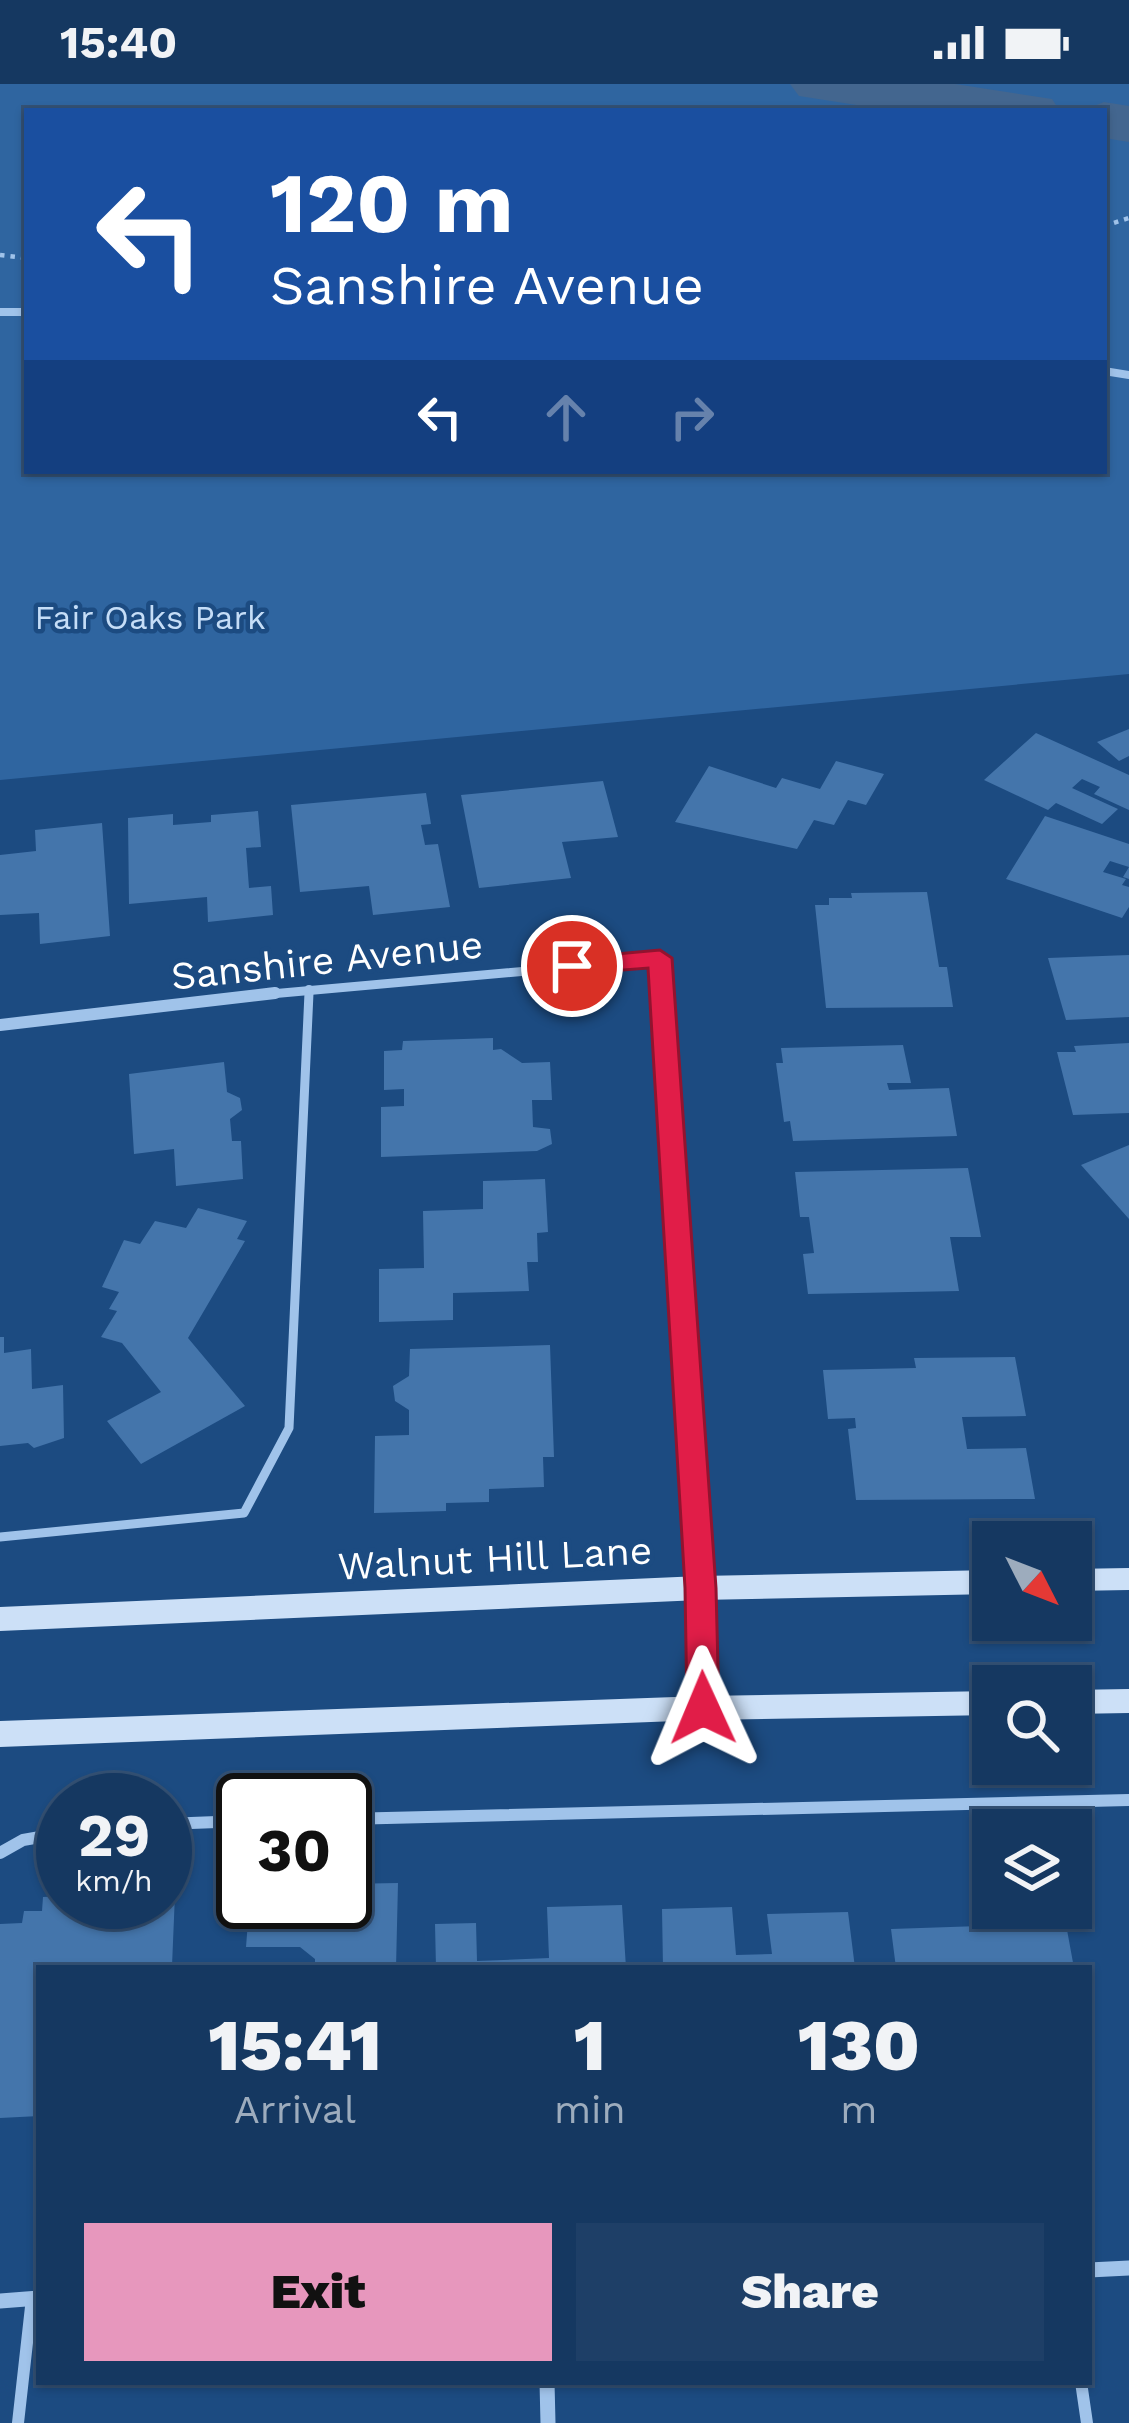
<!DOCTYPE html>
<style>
:root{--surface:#153861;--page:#1e3f67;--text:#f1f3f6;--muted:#9dacbd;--line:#345276;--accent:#e797bd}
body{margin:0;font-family:"Work Sans",sans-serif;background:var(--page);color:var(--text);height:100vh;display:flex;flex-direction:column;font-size:45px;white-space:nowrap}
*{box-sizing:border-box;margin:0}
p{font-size:39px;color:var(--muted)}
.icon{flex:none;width:66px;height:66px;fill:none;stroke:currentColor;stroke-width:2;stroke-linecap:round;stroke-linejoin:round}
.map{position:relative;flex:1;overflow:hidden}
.panel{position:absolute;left:36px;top:1881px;width:1056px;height:420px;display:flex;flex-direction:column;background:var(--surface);border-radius:0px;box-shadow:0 3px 9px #0004,0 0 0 3px var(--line)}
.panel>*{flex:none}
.guide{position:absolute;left:24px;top:24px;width:1083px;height:366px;border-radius:0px;box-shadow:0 3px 9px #0004,0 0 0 3px var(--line);background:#1a4fa0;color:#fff;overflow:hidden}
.needle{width:78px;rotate:132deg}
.fabs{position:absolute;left:972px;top:1437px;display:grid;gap:24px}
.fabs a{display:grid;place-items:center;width:120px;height:120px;border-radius:0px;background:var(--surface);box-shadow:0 3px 9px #0004,0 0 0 3px var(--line);font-size:60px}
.speed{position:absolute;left:36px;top:1689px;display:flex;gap:24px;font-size:60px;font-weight:700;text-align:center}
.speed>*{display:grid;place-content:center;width:156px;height:156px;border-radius:50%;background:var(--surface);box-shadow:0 3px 9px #0004,0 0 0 3px var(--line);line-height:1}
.speed small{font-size:30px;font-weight:400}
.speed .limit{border:6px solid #111;border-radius:18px;background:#fff;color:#111}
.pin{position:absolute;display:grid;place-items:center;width:102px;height:102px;color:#fff;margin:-51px;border:6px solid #fff;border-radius:50%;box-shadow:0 3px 12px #0007}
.me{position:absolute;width:132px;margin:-66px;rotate:359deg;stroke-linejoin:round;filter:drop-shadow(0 0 9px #0008)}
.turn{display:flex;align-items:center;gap:42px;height:252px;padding:0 48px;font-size:54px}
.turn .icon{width:156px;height:156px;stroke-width:2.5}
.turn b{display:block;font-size:84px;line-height:102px}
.lanes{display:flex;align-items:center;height:114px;padding:0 48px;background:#0003;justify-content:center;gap:60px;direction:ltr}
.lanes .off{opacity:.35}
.eta{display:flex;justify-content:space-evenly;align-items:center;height:204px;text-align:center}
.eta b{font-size:72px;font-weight:800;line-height:84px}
.cta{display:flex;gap:24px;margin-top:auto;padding:24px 48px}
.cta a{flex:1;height:138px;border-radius:0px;background:var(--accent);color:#111;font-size:48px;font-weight:800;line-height:138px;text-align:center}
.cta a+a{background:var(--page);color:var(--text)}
.status{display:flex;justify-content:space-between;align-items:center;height:84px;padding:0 60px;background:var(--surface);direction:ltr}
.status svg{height:33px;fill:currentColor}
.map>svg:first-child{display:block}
.green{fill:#2f65a0;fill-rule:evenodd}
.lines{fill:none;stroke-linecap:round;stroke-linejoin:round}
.river{fill:#43668f;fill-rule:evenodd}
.building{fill:#4475ab}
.path{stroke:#a0c3ea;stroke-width:4.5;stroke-dasharray:4.5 6;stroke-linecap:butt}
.lane-far2{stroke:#a0c3ea;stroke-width:8}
.lane-far1{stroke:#a0c3ea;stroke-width:9}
.lane{stroke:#a0c3ea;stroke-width:12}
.street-far3{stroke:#a0c3ea;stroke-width:8}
.street-far2{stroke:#a0c3ea;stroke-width:9}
.street-far1{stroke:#a0c3ea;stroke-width:12}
.street{stroke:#a0c3ea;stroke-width:15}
.secondary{fill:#cce0f7;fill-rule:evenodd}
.route{fill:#e11d48;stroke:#92132f;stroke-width:3}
.labels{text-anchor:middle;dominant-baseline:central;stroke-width:9;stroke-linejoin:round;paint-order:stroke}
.far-park-label{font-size:33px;fill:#c5ddf7;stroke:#1c4b81}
.street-label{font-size:39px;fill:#fff;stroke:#1c4b81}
</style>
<div class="status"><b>15:40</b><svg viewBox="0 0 49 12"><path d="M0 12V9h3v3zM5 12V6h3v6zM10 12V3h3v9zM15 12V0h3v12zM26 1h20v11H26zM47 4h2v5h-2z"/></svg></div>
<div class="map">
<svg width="1129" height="2339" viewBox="0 0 1129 2339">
<rect width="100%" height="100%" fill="#1c4b81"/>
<path class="green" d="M 0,0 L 1129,0 L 1129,590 L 0,696 ZM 27,27 L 1104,27 L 1104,387 L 27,387 Z"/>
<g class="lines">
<g class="river">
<path d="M 790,0 L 955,0 L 1052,15 L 1060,27 L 895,27 L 799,12 Z"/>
<path d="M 1104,18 L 1129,22 L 1129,58 L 1104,54 L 1104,27 L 1081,27 Z"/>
</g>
</g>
<g class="building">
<path d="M 1129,645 L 1129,672 L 1119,677 L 1097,658 Z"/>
<path d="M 1036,649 L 1129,691 L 1129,726 L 1094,710 L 1100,703 L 1082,695 L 1072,704 L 1118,725 L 1102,740 L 1056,719 L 1048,726 L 984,696 Z"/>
<path d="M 836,677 L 884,690 L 866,721 L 848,716 L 834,741 L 814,736 L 797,765 L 675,738 L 709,682 L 776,704 L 782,694 L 820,705 Z"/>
<path d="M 603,697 L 618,753 L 562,758 L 571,794 L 479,804 L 461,711 Z"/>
<path d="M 426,709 L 431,740 L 421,741 L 425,761 L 438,760 L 450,823 L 373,831 L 369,802 L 300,808 L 291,721 Z"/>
<path d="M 258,727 L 261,763 L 246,764 L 249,804 L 271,802 L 273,831 L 208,838 L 207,813 L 129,820 L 128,734 L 173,730 L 173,741 L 211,738 L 211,731 Z"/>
<path d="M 1045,732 L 1129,760 L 1129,795 L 1123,793 L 1129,783 L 1110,777 L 1103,788 L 1126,795 L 1122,801 L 1129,803 L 1129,823 L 1122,834 L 1006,795 Z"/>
<path d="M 102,739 L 110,852 L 40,860 L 39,829 L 0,831 L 0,771 L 36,767 L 35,746 Z"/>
<path d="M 927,808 L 939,883 L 947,883 L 953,923 L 826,924 L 815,821 L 829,821 L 829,814 L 852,814 L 851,809 Z"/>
<path d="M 1129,871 L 1129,933 L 1066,936 L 1048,874 Z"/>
<path d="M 493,954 L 493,966 L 501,965 L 522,979 L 550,978 L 552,1016 L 532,1016 L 533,1043 L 550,1045 L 552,1060 L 537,1067 L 381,1073 L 381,1023 L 404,1022 L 404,1005 L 384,1006 L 384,967 L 402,966 L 403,957 Z"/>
<path d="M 1129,959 L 1129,1029 L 1073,1031 L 1057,968 L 1076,968 L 1074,962 Z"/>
<path d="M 903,961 L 911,999 L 887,999 L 889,1006 L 949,1004 L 957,1052 L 793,1057 L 790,1037 L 784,1038 L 776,979 L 783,979 L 781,964 Z"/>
<path d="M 224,978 L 227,1008 L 240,1014 L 242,1026 L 230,1035 L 232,1057 L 241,1057 L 243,1095 L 176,1102 L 174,1065 L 134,1070 L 129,990 Z"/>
<path d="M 1129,1061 L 1129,1135 L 1081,1081 Z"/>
<path d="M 968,1084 L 981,1153 L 950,1153 L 959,1207 L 808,1210 L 803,1170 L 814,1169 L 809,1133 L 800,1133 L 795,1088 Z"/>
<path d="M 545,1095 L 548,1148 L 537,1149 L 538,1178 L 527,1178 L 529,1207 L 453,1209 L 453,1236 L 379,1238 L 379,1185 L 424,1184 L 423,1127 L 483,1125 L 483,1097 Z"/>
<path d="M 198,1124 L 247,1137 L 237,1155 L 245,1157 L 188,1254 L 245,1322 L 141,1380 L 107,1337 L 161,1308 L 122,1259 L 101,1253 L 117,1227 L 109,1225 L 119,1208 L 102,1203 L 124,1156 L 140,1160 L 155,1137 L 186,1144 Z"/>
<path d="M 0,1253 L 4,1253 L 4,1269 L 31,1265 L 32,1305 L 63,1301 L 64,1354 L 34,1364 L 28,1359 L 0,1362 Z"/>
<path d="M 550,1261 L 554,1373 L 543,1373 L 544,1403 L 489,1405 L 489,1418 L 446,1419 L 446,1427 L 374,1429 L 375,1352 L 409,1351 L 409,1326 L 395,1317 L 393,1302 L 409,1292 L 410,1265 Z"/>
<path d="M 1015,1273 L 1026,1332 L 962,1333 L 967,1365 L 1026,1364 L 1035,1415 L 856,1416 L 848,1345 L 856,1344 L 855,1334 L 828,1335 L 823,1286 L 916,1284 L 914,1274 Z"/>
<path d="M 219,1784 L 243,1784 L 243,1818 L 345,1818 L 345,1800 L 398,1799 L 396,1884 L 315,1884 L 315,1875 L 300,1863 L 246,1863 L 248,1837 L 230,1838 L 231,1824 L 216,1824 Z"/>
<path d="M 165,1810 L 175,1810 L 172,1882 L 39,1884 L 39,2032 L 0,2034 L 0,1840 L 22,1839 L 24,1827 L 42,1827 L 43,1813 L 63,1812 L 63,1818 L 165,1818 Z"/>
<path d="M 993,1815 L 993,1824 L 1063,1824 L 1074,1884 L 896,1884 L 891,1845 L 980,1842 L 975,1816 Z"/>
<path d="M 622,1821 L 626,1884 L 436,1884 L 435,1840 L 476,1839 L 477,1877 L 549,1874 L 547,1823 Z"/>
<path d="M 732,1823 L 736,1871 L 772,1870 L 767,1830 L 848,1828 L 855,1884 L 663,1884 L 662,1825 Z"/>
</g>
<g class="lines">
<g class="path">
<path d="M 1104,142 L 1129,134"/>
<path d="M 0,171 L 27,174"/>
</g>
<path class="lane-far2" d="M 309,912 L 309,905"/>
<path class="lane-far1" d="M 0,1453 L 244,1429 L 289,1344 L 309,909"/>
<g class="lane">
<path d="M 345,1735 L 1129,1716"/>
<path d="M 165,1740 L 243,1737"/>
<path d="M 0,1769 L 23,1756 L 63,1749"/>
<path d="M 1081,2298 L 1087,2339"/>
<path d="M 18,2339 L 32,2214"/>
</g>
<g class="street-far3">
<path d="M 0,228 L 27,228"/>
<path d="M 1104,287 L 1129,291"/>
</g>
<path class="street-far2" d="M 249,912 L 660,875 L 662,912"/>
<g class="street-far1">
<path d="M 662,909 L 701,1546"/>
<path d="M 0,941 L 275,909"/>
</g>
<g class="street">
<path d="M 701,1543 L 703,1623"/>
<path d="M 1089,2186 L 1129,2184"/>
<path d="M 0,2217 L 39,2214"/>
<path d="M 547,2298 L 548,2339"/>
</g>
<g class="secondary">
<path d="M 1129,1484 L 1129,1506 L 1071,1507 L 1071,1485 Z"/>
<path d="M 993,1486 L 993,1510 L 700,1516 L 0,1547 L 0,1523 L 700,1492 Z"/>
<path d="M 1129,1605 L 1129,1629 L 1071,1630 L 1071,1606 Z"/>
<path d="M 993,1607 L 993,1631 L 703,1636 L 0,1663 L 0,1637 L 703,1612 Z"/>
</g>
</g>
<path class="route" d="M 660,866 L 672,874 L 716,1504 L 719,1624 L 714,1635 L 703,1639 L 692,1635 L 687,1624 L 685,1504 L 648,884 L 572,890 L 560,882 L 572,874 Z"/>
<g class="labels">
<g class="far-park-label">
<text x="150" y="533">Fair Oaks Park</text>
</g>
<g class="street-label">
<text transform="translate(327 876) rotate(-6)">Sanshire Avenue</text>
<text transform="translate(495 1474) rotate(-3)">Walnut Hill Lane</text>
</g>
</g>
</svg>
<div class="fabs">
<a><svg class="needle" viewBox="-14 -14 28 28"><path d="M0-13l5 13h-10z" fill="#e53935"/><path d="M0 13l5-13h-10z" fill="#9dacbd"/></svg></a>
<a><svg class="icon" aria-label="search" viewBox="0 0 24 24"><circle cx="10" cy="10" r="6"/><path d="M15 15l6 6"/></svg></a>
<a><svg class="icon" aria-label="layers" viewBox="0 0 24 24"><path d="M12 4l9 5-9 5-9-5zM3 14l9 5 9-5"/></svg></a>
</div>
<div class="speed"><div>29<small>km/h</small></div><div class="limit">30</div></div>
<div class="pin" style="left:572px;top:882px;background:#d93025"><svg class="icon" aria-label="arrive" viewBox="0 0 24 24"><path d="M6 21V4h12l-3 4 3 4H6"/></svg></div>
<svg class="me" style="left:703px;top:1624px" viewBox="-20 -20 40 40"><path d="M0-17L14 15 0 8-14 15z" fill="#e11d48" stroke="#fff" stroke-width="4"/></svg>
<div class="guide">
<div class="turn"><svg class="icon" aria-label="left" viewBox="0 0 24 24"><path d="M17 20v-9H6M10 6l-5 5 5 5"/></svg><div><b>120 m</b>Sanshire Avenue</div></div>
<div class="lanes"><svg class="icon" aria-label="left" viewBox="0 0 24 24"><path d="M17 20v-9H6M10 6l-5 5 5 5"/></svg><svg class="icon off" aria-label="ahead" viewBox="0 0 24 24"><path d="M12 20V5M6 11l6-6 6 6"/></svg><svg class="icon off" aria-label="right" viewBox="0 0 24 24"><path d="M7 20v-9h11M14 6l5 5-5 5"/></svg></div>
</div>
<section class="panel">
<div class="eta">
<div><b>15:41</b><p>Arrival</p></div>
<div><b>1</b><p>min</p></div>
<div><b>130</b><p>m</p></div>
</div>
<div class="cta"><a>Exit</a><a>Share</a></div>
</section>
</div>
